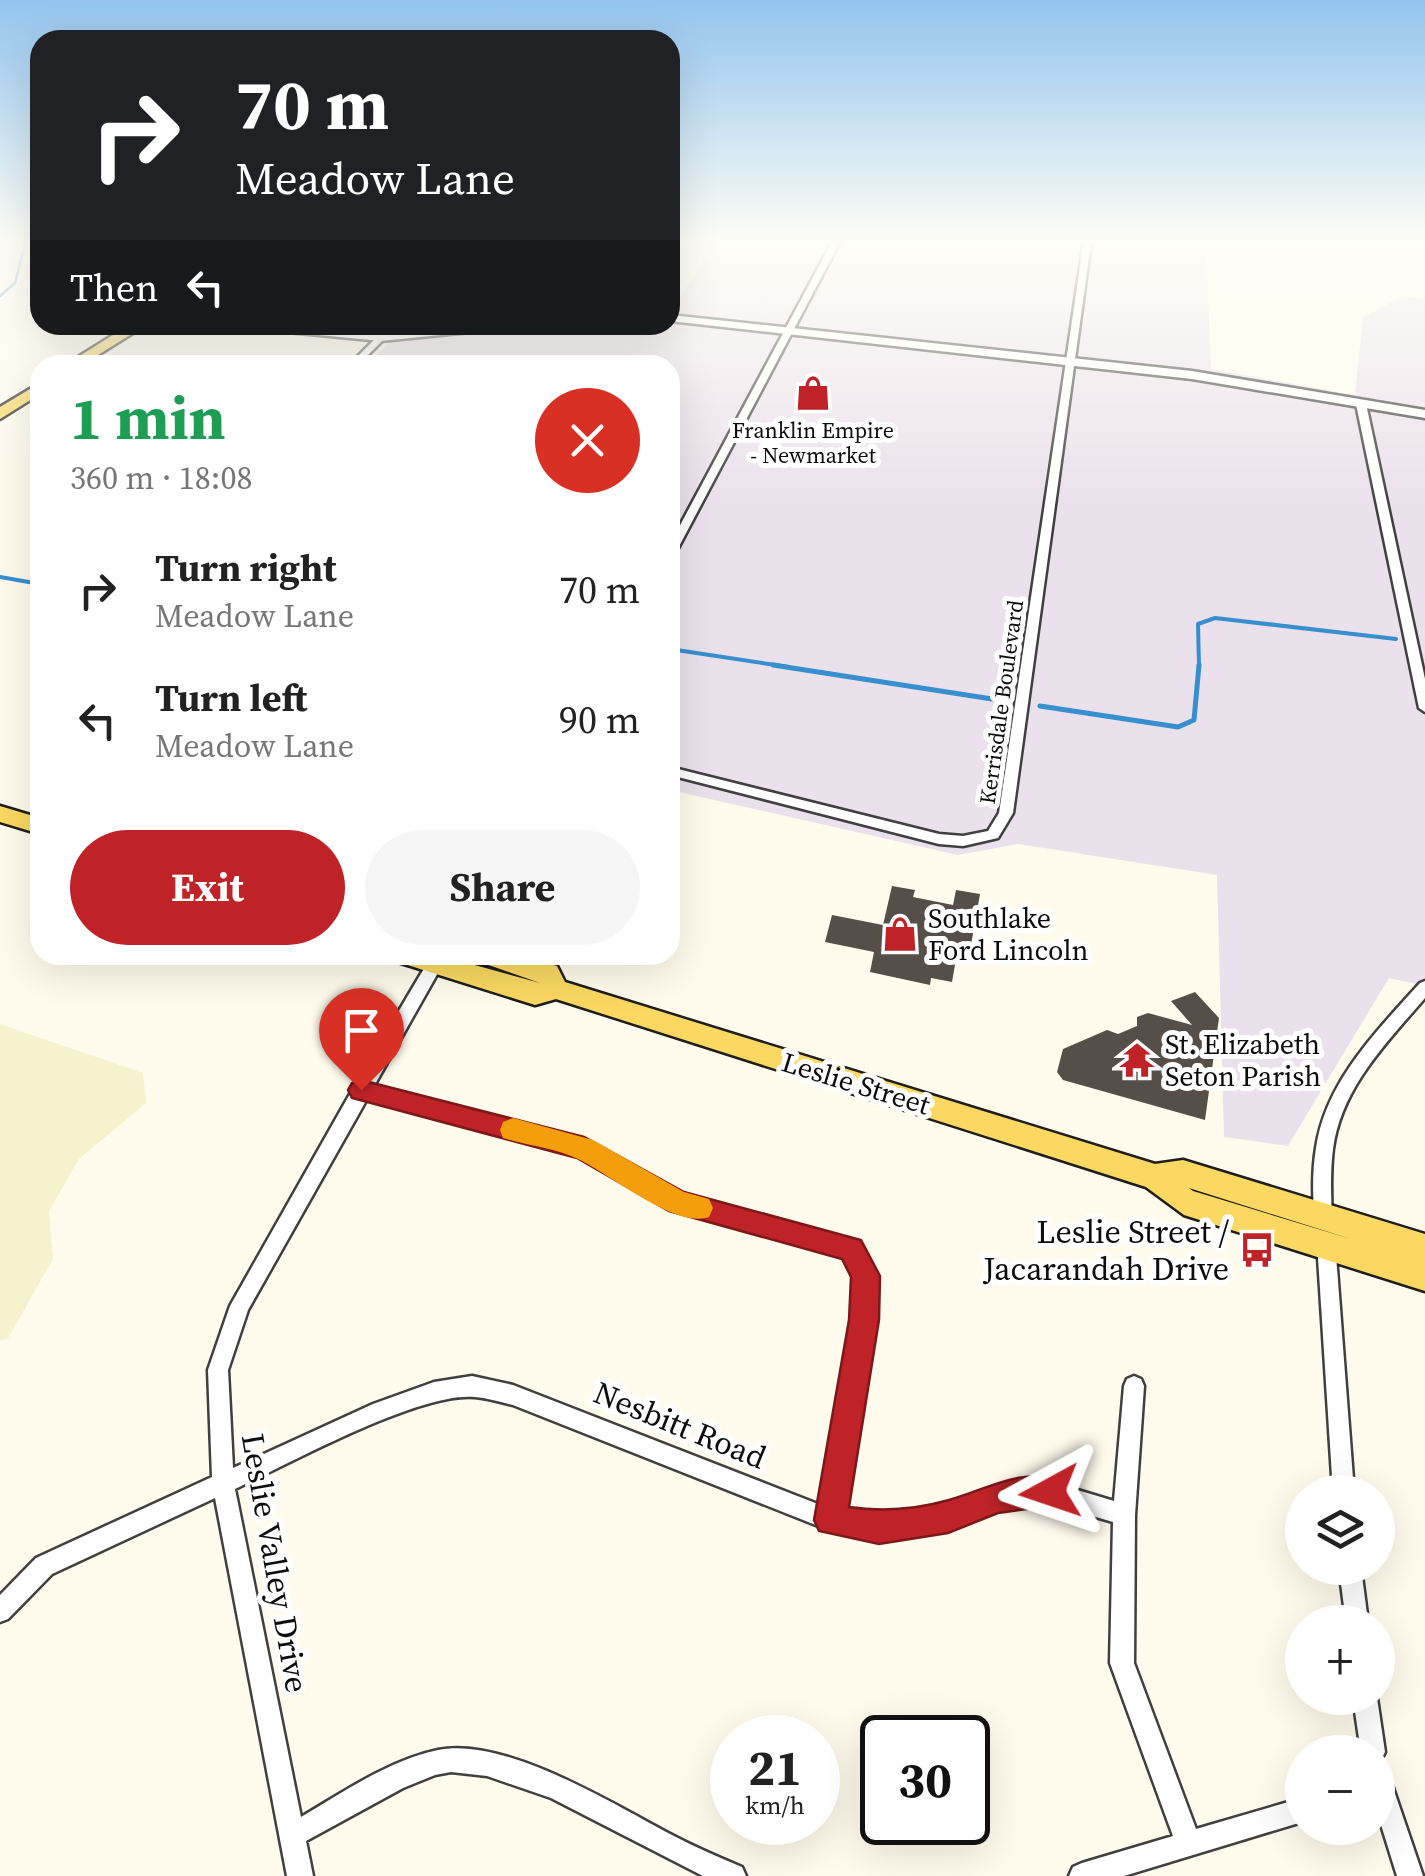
<!DOCTYPE html>
<meta charset="utf-8">
<style>
:root{--surface:#fff;--page:#f6f6f6;--text:#222;--muted:#767676;--accent:#bf2328}
body{margin:0;font-family:"Source Serif 4",serif;background:var(--page);color:var(--text);height:100vh;display:flex;flex-direction:column;font-size:38px;white-space:nowrap}
*{box-sizing:border-box;margin:0}
p{font-size:32px;color:var(--muted)}
.icon{flex:none;width:55px;height:55px;fill:none;stroke:currentColor;stroke-width:2;stroke-linecap:round;stroke-linejoin:round}
.map{position:relative;flex:1;overflow:hidden}
.drawer{position:absolute;left:30px;top:355px;width:650px;height:610px;display:flex;flex-direction:column;background:var(--surface);border-radius:30px;box-shadow:0 10px 40px #0002}
.drawer>*{flex:none}
.hud{position:absolute;left:30px;top:30px;width:650px;height:305px;border-radius:30px;box-shadow:0 10px 40px #0002;background:#202124;color:#fff;overflow:hidden}
.controls{position:absolute;left:1285px;top:1475px;display:grid;gap:20px}
.controls a{display:grid;place-items:center;width:110px;height:110px;border-radius:50%;background:var(--surface);box-shadow:0 10px 40px #0002;font-size:50px}
.speed{position:absolute;left:710px;top:1715px;display:flex;gap:20px;font-size:50px;font-weight:700;text-align:center}
.speed>*{display:grid;place-content:center;width:130px;height:130px;border-radius:50%;background:var(--surface);box-shadow:0 10px 40px #0002;line-height:1}
.speed small{font-size:25px;font-weight:400}
.speed .limit{border:5px solid #111;border-radius:15px;background:#fff;color:#111}
.pin{position:absolute;display:grid;place-items:center;width:85px;height:85px;color:#fff;margin:-102px -42px;border-radius:50% 50% 50% 0;rotate:-45deg;box-shadow:0 0 10px #0007}
.pin .icon{rotate:45deg}
.me{position:absolute;width:110px;margin:-55px;rotate:265deg;stroke-linejoin:round;filter:drop-shadow(0 0 8px #0008)}
.turn{display:flex;align-items:center;gap:35px;height:210px;padding:0 40px;font-size:45px}
.turn .icon{width:130px;height:130px;stroke-width:2.5}
.turn b{display:block;font-size:70px;line-height:85px}
.then{display:flex;align-items:center;height:95px;padding:0 40px;background:#0003;gap:20px;font-size:38px}
.round{display:grid;place-items:center;flex:none;width:105px;height:105px;border-radius:52px;background:var(--page)}
.headline{display:flex;align-items:center;justify-content:space-between;height:170px;padding:0 40px}
h1{font-size:60px;font-weight:700;line-height:75px;color:#1e9e55}
.cta{display:flex;gap:20px;margin-top:auto;padding:20px 40px}
.cta a{flex:1;height:115px;border-radius:60px;background:var(--accent);color:#fff;font-size:40px;font-weight:700;line-height:115px;text-align:center}
.cta a+a{background:var(--page);color:var(--text)}
ul{padding:0;list-style:none}
li{display:flex;align-items:center;gap:30px;height:130px;padding:0 40px}
li div{flex:1}
li b{display:block;font-size:38px}
li em{font-style:normal}
.map>svg:first-child{display:block}
.industrial{fill:#ebe1ec}
.farmland{fill:#f5f2cd}
.lines{fill:none;stroke-linecap:round;stroke-linejoin:round}
.stream-far2{stroke:#378fcf;stroke-width:2.5}
.stream-far1{stroke:#378fcf;stroke-width:4}
.stream{stroke:#378fcf;stroke-width:5}
.building{fill:#564e49}
.minor-casing{stroke:#404040;stroke-width:5}
.tertiary-casing{stroke:#404040;stroke-width:5}
.primary-casing{stroke:#1e1e1e;stroke-width:5}
.minor{fill:#fff;fill-rule:evenodd}
.tertiary{fill:#fff;fill-rule:evenodd}
.primary{fill:#fad861;fill-rule:evenodd}
.route{fill:#bf2328;stroke:#7c171a;stroke-width:2.5}
.slow{fill:#f59e0b}
.labels{text-anchor:middle;dominant-baseline:central;stroke-width:10;stroke-linejoin:round;paint-order:stroke}
.far-poi-label{font-size:22px;fill:#0d0d0d;stroke:#fff}
.far-street-label{font-size:22px;fill:#0d0d0d;stroke:#fff}
.poi-label{font-size:28px;fill:#0d0d0d;stroke:#fff;text-anchor:start}
.street-label{font-size:28px;fill:#0d0d0d;stroke:#fff}
.near-poi-label{font-size:32px;fill:#0d0d0d;stroke:#fff;text-anchor:end}
.near-street-label{font-size:32px;fill:#0d0d0d;stroke:#fff}
</style>
<div class="map">
<svg width="1425" height="1876" viewBox="0 0 1425 1876">
<rect width="100%" height="100%" fill="#fffced"/>
<path class="industrial" d="M 718,240 L 1206,240 L 1211,369 L 1355,395 L 1363,317 L 1403,296 L 1425,299 L 1425,986 L 1389,978 L 1288,1146 L 1224,1137 L 1217,875 L 1018,844 L 958,855 L 670,790 L 670,365 L 366,365 L 401,331 L 455,325 L 670,325 L 670,312 Z"/>
<path class="farmland" d="M 0,1024 L 143,1073 L 146,1103 L 79,1159 L 49,1211 L 53,1259 L 8,1338 L 0,1341 Z"/>
<g class="lines">
<path class="stream-far2" d="M 0,296 L 15,283 L 26,240"/>
<g class="stream-far1">
<path d="M 0,577 L 40,584"/>
<path d="M 670,649 L 789,667"/>
<path d="M 1199,667 L 1198,624 L 1215,618 L 1396,639"/>
</g>
<g class="stream">
<path d="M 773,665 L 992,699"/>
<path d="M 1040,706 L 1178,727 L 1194,720 L 1199,665"/>
</g>
</g>
<g class="building">
<path d="M 892,886 L 915,890 L 913,897 L 953,905 L 956,890 L 980,894 L 971,945 L 964,943 L 961,960 L 956,959 L 952,982 L 931,978 L 930,985 L 870,972 L 874,952 L 825,942 L 832,915 L 883,925 Z"/>
<path d="M 1195,992 L 1219,1018 L 1205,1120 L 1063,1080 L 1057,1072 L 1063,1049 L 1107,1030 L 1118,1034 L 1137,1026 L 1137,1017 L 1148,1013 L 1192,1025 L 1171,1001 Z"/>
</g>
<g class="lines">
<defs>
<g id="minor">
<path d="M 833,240 L 841,240 L 675,554 L 670,557 L 670,544 Z"/>
<path d="M 1084,240 L 1091,242 L 1013,813 L 998,838 L 963,846 L 939,844 L 670,775 L 670,767 L 939,834 L 963,836 L 988,831 L 999,813 Z"/>
<path d="M 378,336 L 385,338 L 358,365 L 349,365 Z"/>
<path d="M 1361,401 L 1366,404 L 1425,679 L 1425,712 L 1419,708 L 1356,404 Z"/>
<path d="M 432,955 L 448,955 L 374,1086 L 583,1140 L 682,1195 L 858,1243 L 875,1276 L 874,1320 L 843,1511 L 879,1516 L 949,1506 L 997,1486 L 1051,1482 L 1114,1501 L 1124,1386 L 1127,1379 L 1134,1376 L 1141,1379 L 1144,1386 L 1135,1515 L 1134,1663 L 1196,1829 L 1302,1798 L 1302,1822 L 1124,1876 L 1069,1876 L 1073,1867 L 1082,1863 L 1173,1836 L 1110,1663 L 1113,1522 L 1051,1504 L 997,1508 L 949,1528 L 879,1538 L 831,1531 L 513,1405 C 501,1402 487,1398 475,1397 C 421,1391 288,1464 235,1489 L 301,1817 C 343,1792 390,1760 438,1750 C 504,1736 615,1805 672,1835 C 695,1847 718,1857 742,1867 L 746,1876 L 703,1876 L 551,1798 L 487,1776 L 451,1772 L 435,1775 L 403,1788 L 306,1841 L 313,1876 L 287,1876 L 215,1498 L 52,1574 L 8,1619 L 0,1622 L 0,1595 L 36,1558 L 212,1477 L 208,1370 L 230,1306 L 355,1085 ZM 367,1099 L 579,1154 L 672,1208 L 845,1256 L 857,1277 L 854,1320 L 823,1506 L 513,1385 L 472,1376 L 434,1382 L 373,1404 L 233,1468 L 228,1370 L 248,1310 Z"/>
<path d="M 1425,981 L 1425,998 C 1387,1042 1341,1088 1333,1149 C 1330,1172 1331,1195 1332,1219 L 1329,1225 L 1323,1227 L 1317,1225 L 1314,1219 C 1313,1195 1312,1172 1316,1148 C 1326,1081 1377,1031 1420,983 Z"/>
<path d="M 1326,1234 L 1332,1236 L 1335,1242 L 1354,1492 L 1333,1492 L 1317,1242 L 1320,1236 Z"/>
<path d="M 1339,1568 L 1361,1568 L 1368,1622 L 1346,1622 Z"/>
<path d="M 1353,1698 L 1377,1698 L 1385,1752 L 1381,1760 L 1378,1762 L 1378,1752 L 1361,1752 Z"/>
<path d="M 1378,1767 L 1387,1770 L 1390,1779 L 1423,1876 L 1397,1876 L 1378,1815 Z"/>
</g>
<g id="tertiary">
<path d="M 670,315 L 1192,371 L 1425,410 L 1425,418 L 1192,379 L 670,321 Z"/>
<path d="M 241,325 C 288,325 335,335 382,335 C 427,334 471,325 515,325 L 510,328 L 381,341 L 246,328 Z"/>
</g>
<g id="primary">
<path d="M 129,325 L 146,325 L 82,365 L 65,365 Z"/>
<path d="M 40,383 L 40,394 L 0,419 L 0,407 Z"/>
<path d="M 0,806 L 40,818 L 40,834 L 0,822 Z"/>
<path d="M 394,955 L 438,955 L 540,983 L 480,962 L 476,955 L 521,955 L 557,966 L 565,982 L 1155,1164 L 1183,1160 L 1425,1234 L 1425,1291 L 1184,1215 L 1146,1187 L 556,999 L 535,1005 L 398,962 ZM 1189,1188 L 1351,1239 L 1193,1191 Z"/>
</g>
</defs>
<use href="#minor" class="minor-casing"/>
<use href="#tertiary" class="tertiary-casing"/>
<use href="#primary" class="primary-casing"/>
<use href="#minor" class="minor"/>
<use href="#tertiary" class="tertiary"/>
<use href="#primary" class="primary"/>
</g>
<linearGradient id="sky" x2="0" y2="1"><stop stop-color="#92c4ee"/><stop offset="0.48" stop-color="#fffef7"/><stop offset="1" stop-color="#fffef7" stop-opacity="0"/></linearGradient>
<rect width="1425" height="503" fill="url(#sky)"/>
<path class="route" d="M 361,1080 L 584,1137 L 684,1192 L 861,1240 L 880,1276 L 879,1320 L 849,1507 C 882,1512 917,1509 949,1500 C 985,1490 1024,1466 1062,1481 L 1067,1492 L 1062,1504 L 998,1513 L 948,1533 L 879,1544 L 819,1531 L 814,1520 L 849,1320 L 851,1277 L 842,1259 L 669,1211 L 577,1158 L 352,1098 L 348,1090 L 352,1083 Z"/>
<path class="slow" d="M 513,1118 L 593,1140 L 684,1192 L 709,1199 L 713,1208 L 709,1217 C 676,1229 611,1175 580,1160 C 557,1148 528,1146 503,1138 L 500,1130 L 503,1122 Z"/>
<defs>
<symbol id="shop-bare" viewBox="-9 -9 18 18"><path d="M-5-2.5h2.3a2.7 3.5 0 0 1 5.4 0H5L5.5 6h-11ZM-1.5-2.5h3a1.5 2.3 0 0 0-3 0Z" fill="#bf2328" stroke="#fff" stroke-width="2.5" paint-order="stroke"/></symbol>
<symbol id="temple-bare" viewBox="-9 -9 18 18"><path d="M0-6L5-2H3V0L6.5 2.5H4V6H1.5V3h-3V6H-4V2.5H-6.5L-3 0V-2H-5Z" fill="#bf2328" stroke="#fff" stroke-width="2.5" paint-order="stroke"/></symbol>
<symbol id="bus-bare" viewBox="-9 -9 18 18"><path d="M-5-6H5V4H4V6H2V4H-2V6H-4V4H-5ZM-3.5-4V0h7V-4ZM-3.5 1.2v1.5H-2V1.2ZM2 1.2v1.5H3.5V1.2Z" fill="#bf2328" stroke="#fff" stroke-width="2.5" paint-order="stroke"/></symbol>
</defs>
<g fill-rule="evenodd">
<use href="#shop-bare" x="788" y="368" width="50" height="50"/>
<use href="#shop-bare" x="875" y="909" width="50" height="50"/>
<use href="#temple-bare" x="1112" y="1035" width="50" height="50"/>
<use href="#bus-bare" x="1232" y="1225" width="50" height="50"/>
</g>
<g class="labels">
<g class="far-poi-label">
<text x="813" y="430">Franklin Empire<tspan x="813" dy="25">- Newmarket</tspan></text>
</g>
<g class="far-street-label">
<text transform="translate(1001 702) rotate(-82)">Kerrisdale Boulevard</text>
</g>
<g class="poi-label">
<text x="928" y="918">Southlake<tspan x="928" dy="32">Ford Lincoln</tspan></text>
<text x="1165" y="1044">St. Elizabeth<tspan x="1165" dy="32">Seton Parish</tspan></text>
</g>
<g class="street-label">
<text transform="translate(856 1083) rotate(17)">Leslie Street</text>
</g>
<g class="near-poi-label">
<text x="1229" y="1232">Leslie Street /<tspan x="1229" dy="37">Jacarandah Drive</tspan></text>
</g>
<g class="near-street-label">
<text transform="translate(680 1425) rotate(22)">Nesbitt Road</text>
<text transform="translate(275 1563) rotate(80)">Leslie Valley Drive</text>
</g>
</g>
</svg>
<div class="controls">
<a><svg class="icon" aria-label="layers" viewBox="0 0 24 24"><path d="M12 4l9 5-9 5-9-5zM3 14l9 5 9-5"/></svg></a>
<a>+</a>
<a>−</a>
</div>
<div class="speed"><div>21<small>km/h</small></div><div class="limit">30</div></div>
<div class="pin" style="left:361px;top:1090px;background:#d93025"><svg class="icon" aria-label="arrive" viewBox="0 0 24 24"><path d="M6 21V4h12l-3 4 3 4H6"/></svg></div>
<svg class="me" style="left:1050px;top:1492px" viewBox="-20 -20 40 40"><path d="M0-17L14 15 0 8-14 15z" fill="#bf2328" stroke="#fff" stroke-width="4"/></svg>
<div class="hud">
<div class="turn"><svg class="icon" aria-label="right" viewBox="0 0 24 24"><path d="M7 20v-9h11M14 6l5 5-5 5"/></svg><div><b>70 m</b>Meadow Lane</div></div>
<div class="then">Then<svg class="icon" aria-label="left" viewBox="0 0 24 24"><path d="M17 20v-9H6M10 6l-5 5 5 5"/></svg></div>
</div>
<section class="drawer">
<div class="headline"><div><h1>1 min</h1><p>360 m · 18:08</p></div><a class="round" style="background:#d93025;color:#fff"><svg class="icon" aria-label="close" viewBox="0 0 24 24"><path d="M6 6l12 12M18 6L6 18"/></svg></a></div>
<ul>
<li><svg class="icon" aria-label="right" viewBox="0 0 24 24"><path d="M7 20v-9h11M14 6l5 5-5 5"/></svg><div><b>Turn right</b><p>Meadow Lane</p></div><em>70 m</em></li>
<li><svg class="icon" aria-label="left" viewBox="0 0 24 24"><path d="M17 20v-9H6M10 6l-5 5 5 5"/></svg><div><b>Turn left</b><p>Meadow Lane</p></div><em>90 m</em></li>
</ul>
<div class="cta"><a>Exit</a><a>Share</a></div>
</section>
</div>
